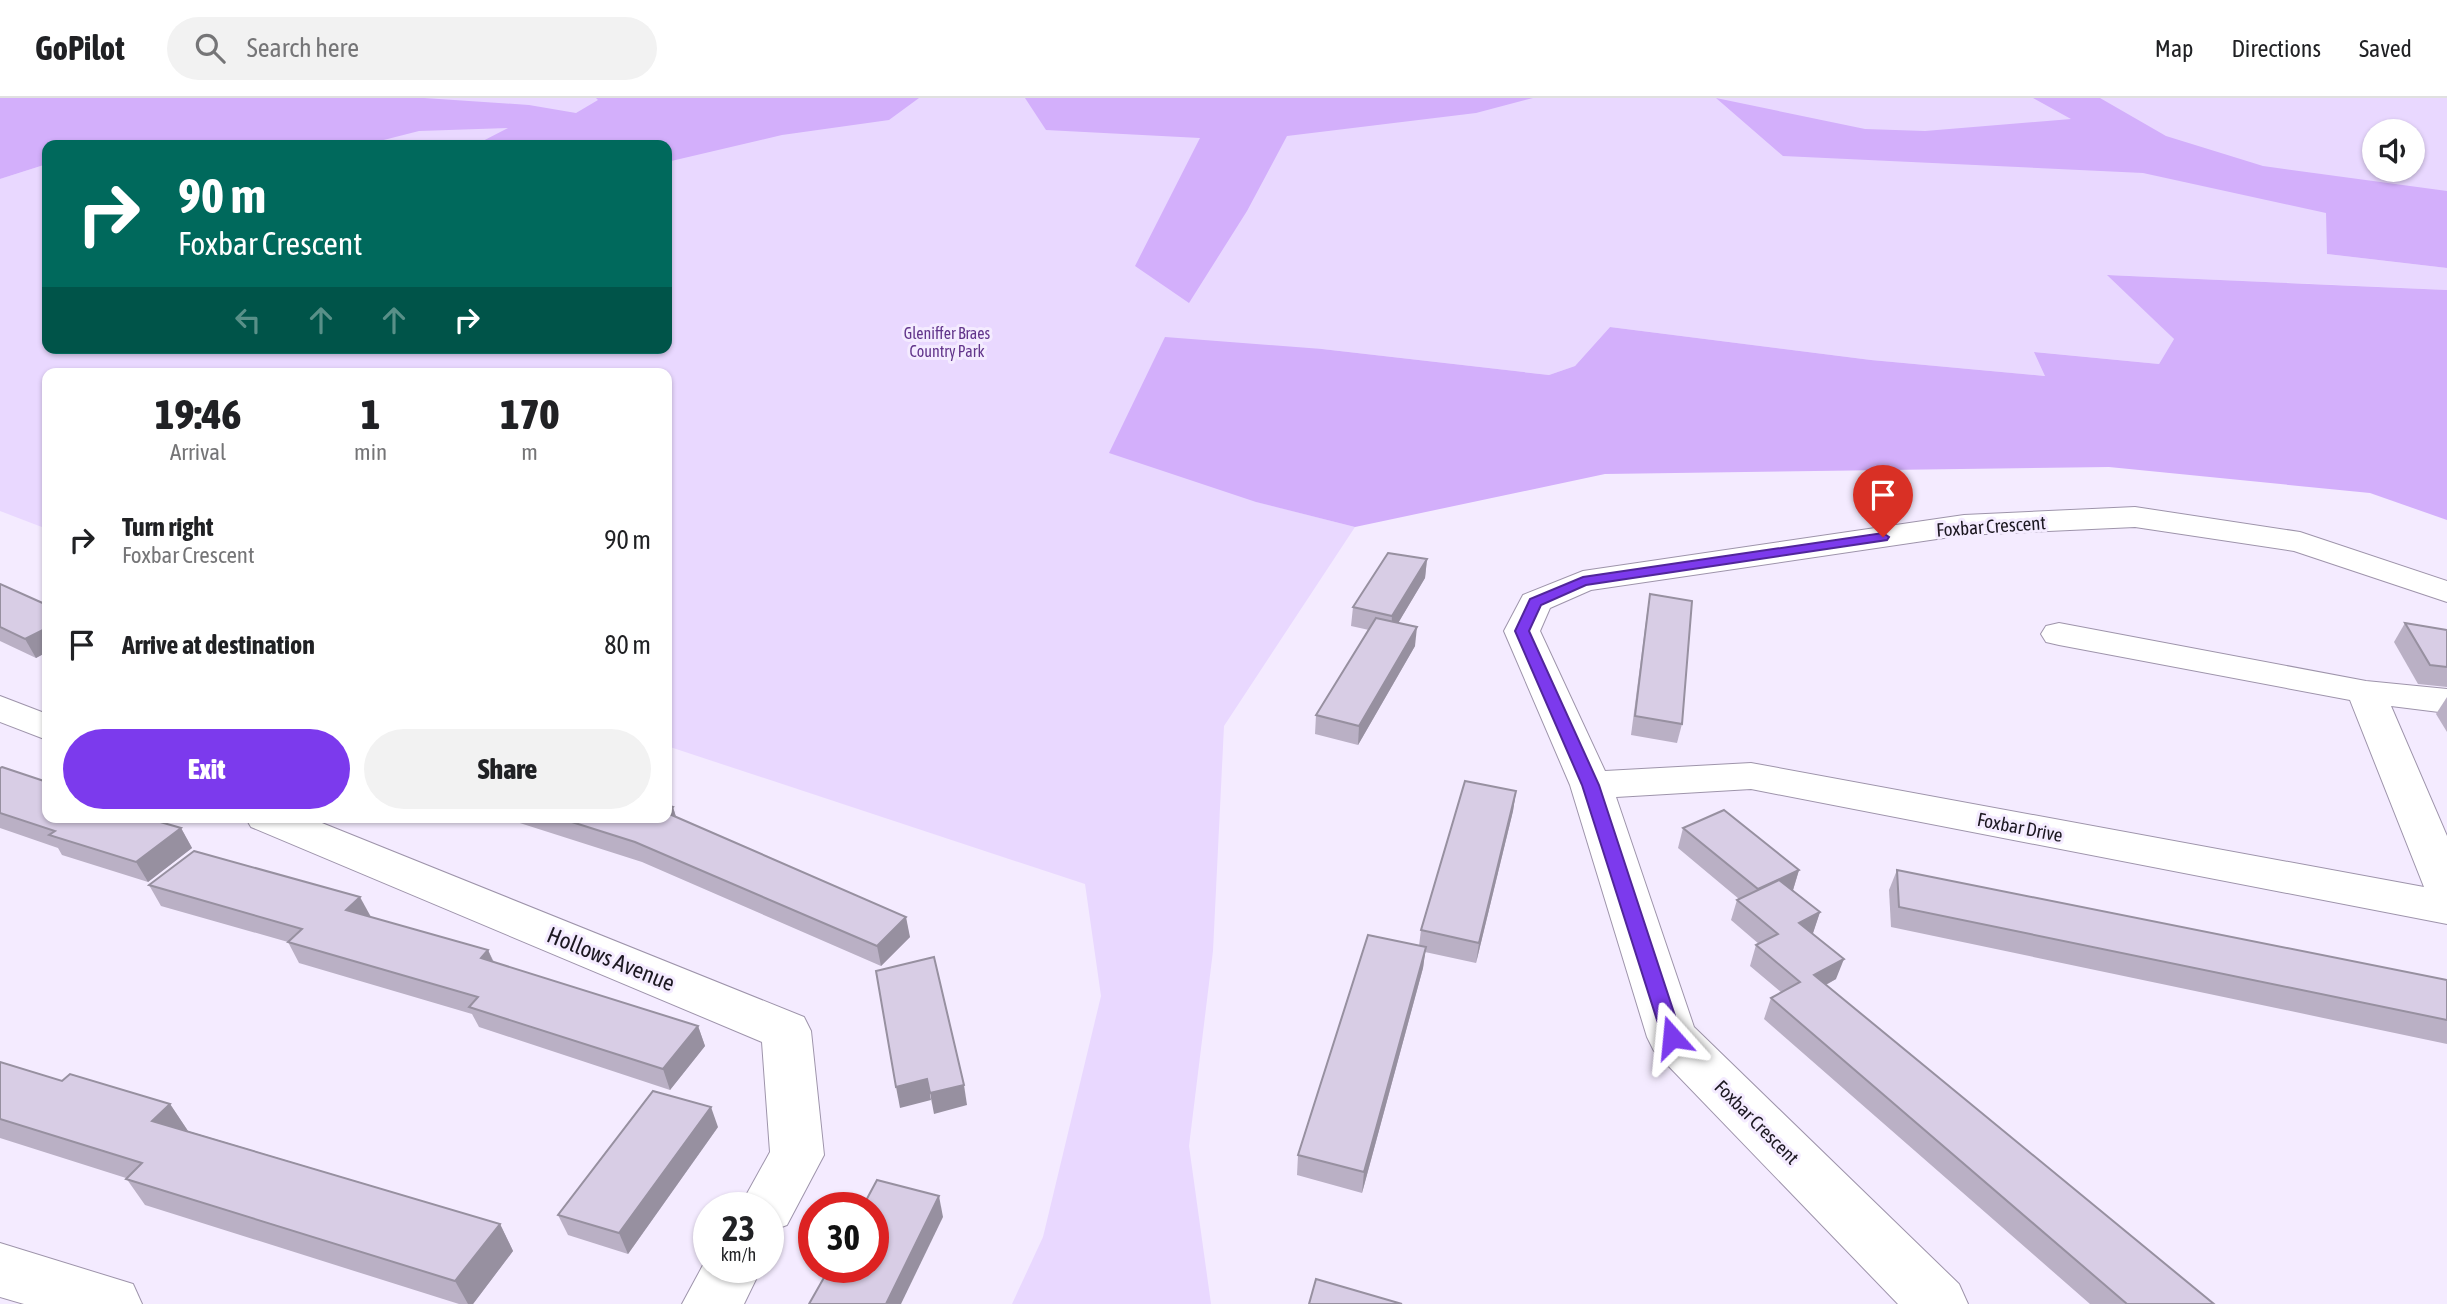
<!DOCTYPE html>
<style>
:root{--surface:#fff;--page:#f2f2f2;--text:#202124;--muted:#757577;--line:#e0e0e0;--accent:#7c3aed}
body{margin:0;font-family:"Asap Condensed",sans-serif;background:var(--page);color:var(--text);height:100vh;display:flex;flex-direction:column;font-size:26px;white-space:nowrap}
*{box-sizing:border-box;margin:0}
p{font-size:23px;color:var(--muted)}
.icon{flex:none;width:38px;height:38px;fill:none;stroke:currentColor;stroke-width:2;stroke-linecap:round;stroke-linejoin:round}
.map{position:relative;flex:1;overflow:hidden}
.sheet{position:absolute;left:42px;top:270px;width:630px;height:455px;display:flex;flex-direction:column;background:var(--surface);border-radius:14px;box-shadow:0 2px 5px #0004}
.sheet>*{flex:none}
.top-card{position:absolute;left:42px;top:42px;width:630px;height:214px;border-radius:14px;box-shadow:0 2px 5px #0004;background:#00695c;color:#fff;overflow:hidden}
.fabs{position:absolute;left:2362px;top:21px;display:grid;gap:14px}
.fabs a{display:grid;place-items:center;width:63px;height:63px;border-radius:50%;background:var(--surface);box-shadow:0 2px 5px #0004;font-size:35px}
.speed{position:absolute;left:693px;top:1094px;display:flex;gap:14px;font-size:35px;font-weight:700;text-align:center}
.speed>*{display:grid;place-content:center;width:91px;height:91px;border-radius:50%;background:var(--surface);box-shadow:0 2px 5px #0004;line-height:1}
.speed small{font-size:18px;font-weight:400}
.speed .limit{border:10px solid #d22;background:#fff;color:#111}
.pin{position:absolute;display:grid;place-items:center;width:60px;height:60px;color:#fff;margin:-72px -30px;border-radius:50% 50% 50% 0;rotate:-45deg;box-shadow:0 0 7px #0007}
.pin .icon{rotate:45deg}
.me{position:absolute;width:77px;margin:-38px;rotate:342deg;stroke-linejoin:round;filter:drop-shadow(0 0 5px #0008)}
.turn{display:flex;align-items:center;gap:24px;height:147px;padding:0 21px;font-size:32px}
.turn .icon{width:91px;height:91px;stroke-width:2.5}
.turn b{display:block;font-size:49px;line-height:60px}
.lanes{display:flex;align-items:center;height:66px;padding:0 21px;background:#0003;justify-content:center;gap:35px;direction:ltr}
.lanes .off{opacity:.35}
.eta{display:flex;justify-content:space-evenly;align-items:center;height:119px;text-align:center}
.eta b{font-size:42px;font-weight:800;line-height:49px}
.primary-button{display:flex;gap:14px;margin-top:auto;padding:14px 21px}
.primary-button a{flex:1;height:80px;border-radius:42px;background:var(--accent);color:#fff;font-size:28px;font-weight:800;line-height:80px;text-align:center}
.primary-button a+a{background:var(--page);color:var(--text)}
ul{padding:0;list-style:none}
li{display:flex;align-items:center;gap:21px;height:105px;padding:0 21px}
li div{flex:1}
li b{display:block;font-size:26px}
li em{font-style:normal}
header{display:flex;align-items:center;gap:42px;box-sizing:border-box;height:98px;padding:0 35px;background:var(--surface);border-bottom:2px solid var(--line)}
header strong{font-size:33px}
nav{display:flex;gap:38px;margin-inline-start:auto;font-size:24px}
.search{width:490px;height:63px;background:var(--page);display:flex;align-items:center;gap:18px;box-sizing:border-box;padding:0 24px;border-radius:38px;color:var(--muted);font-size:26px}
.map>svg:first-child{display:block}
.green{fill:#e9d8ff;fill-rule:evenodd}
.forest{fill:#d3affb}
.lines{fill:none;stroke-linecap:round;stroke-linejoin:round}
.street-casing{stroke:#9e94ab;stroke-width:2}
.street{fill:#fff;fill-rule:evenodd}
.wall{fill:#bab0c5}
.shaded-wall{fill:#9790a0}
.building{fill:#d8cde5;stroke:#9790a0;stroke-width:2}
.route{fill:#7c3aed;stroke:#51269a;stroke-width:2}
.labels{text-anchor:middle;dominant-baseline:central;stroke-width:6;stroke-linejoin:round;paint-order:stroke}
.far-park-label{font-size:16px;fill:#62358b;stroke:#f4ebff}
.street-label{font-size:19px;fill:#1c1821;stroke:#f4ebff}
.near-street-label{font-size:23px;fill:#1c1821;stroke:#f4ebff}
</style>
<header>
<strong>GoPilot</strong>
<div class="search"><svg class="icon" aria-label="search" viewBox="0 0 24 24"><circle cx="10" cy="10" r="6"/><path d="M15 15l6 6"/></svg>Search here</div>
<nav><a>Map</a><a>Directions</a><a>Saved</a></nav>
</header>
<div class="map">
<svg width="2447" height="1206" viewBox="0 0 2447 1206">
<rect width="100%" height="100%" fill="#f4ebff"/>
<path class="green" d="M 98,0 L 2447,0 L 2447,138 L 2327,156 L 2447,170 L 2447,192 L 2109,177 L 2174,241 L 2159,266 L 2035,254 L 2046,278 L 1871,262 L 1610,229 L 1575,268 L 1549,277 L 1322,251 L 1257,404 L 1355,429 L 1224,628 L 1213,853 L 1189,1048 L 1211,1206 L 1012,1206 L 1043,1139 L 1101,898 L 1085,786 L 667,648 L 667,275 L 47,275 L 47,431 L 0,413 L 0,81 L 47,66 L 47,250 L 667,250 L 667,47 L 106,47 L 171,27 ZM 2375,33 L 2413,33 L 2413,72 L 2375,72 Z"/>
<g class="forest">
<path d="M 0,0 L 424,0 L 529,7 L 576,15 L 598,2 L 596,0 L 919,0 L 889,22 L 782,37 L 667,64 L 667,47 L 475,47 L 508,30 L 419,33 L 364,47 L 142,47 C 111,43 79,47 47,47 L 47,66 L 0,81 Z"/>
<path d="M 1025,0 L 1533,0 L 1476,15 L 1287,38 L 1247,113 L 1189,205 L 1135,168 L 1200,40 L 1046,32 Z"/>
<path d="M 1716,0 L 1865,31 L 1925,33 L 2071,21 L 2033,0 L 2100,0 L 2166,38 L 2263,68 L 2447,93 L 2447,170 L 2327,156 L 2326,115 L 2143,75 L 1783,58 Z"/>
<path d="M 2107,177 L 2447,192 L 2447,422 L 2370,395 L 2109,369 L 1605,376 L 1355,429 L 1256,404 L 1109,355 L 1165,239 L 1322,251 L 1549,277 L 1575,268 L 1610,229 L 1871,262 L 2045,278 L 2034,254 L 2159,266 L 2174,241 Z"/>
</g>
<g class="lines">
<defs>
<g id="street">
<path d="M 2135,409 L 2300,434 L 2447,483 L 2447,504 L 2294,453 L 2135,429 L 1964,437 L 1591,492 L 1550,510 L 1540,533 L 1605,673 L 1751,665 L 2424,789 L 2350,602 L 2059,547 L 2046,544 L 2041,536 L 2046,528 L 2059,525 L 2366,583 L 2447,591 L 2447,615 L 2391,608 L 2447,738 L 2447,826 L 1751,691 L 1616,699 L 1694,929 L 1959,1186 L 1968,1206 L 1898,1206 L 1654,953 L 1647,939 L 1570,687 L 1504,533 L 1523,497 L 1583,473 L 1964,417 Z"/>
<path d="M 0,598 L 47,616 L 47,642 L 0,624 Z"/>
<path d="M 245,719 L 307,719 L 804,919 L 811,933 L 824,1057 L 787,1127 L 768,1134 L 768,1110 L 739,1110 L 770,1054 L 762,944 L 251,729 Z"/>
<path d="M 0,1145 L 133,1186 L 142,1206 L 24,1206 L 0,1199 Z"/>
<path d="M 709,1156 L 709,1169 L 762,1169 L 744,1206 L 682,1206 Z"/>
</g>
</defs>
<use href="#street" class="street-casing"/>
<use href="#street" class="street"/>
</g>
<g class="wall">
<path d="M 1427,461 L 1425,480 L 1398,525 L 1415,548 L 1358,647 L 1315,636 L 1316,617 L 1369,532 L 1351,528 L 1353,509 Z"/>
<path d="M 0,486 L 47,507 L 47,554 L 36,560 L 0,543 Z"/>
<path d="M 1650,496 L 1682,626 L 1677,645 L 1631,637 L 1647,515 Z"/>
<path d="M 2405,525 L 2447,532 L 2447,589 L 2418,586 L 2394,544 Z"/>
<path d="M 2447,599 L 2447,634 L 2436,616 Z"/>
<path d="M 0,670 L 47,719 L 181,730 L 192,750 L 148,784 L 62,757 L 58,750 L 0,730 Z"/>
<path d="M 1516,693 L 1513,713 L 1476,865 L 1425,854 L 1423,870 L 1362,1095 L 1297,1077 L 1298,1057 L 1419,848 L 1421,832 Z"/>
<path d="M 673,709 L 676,719 L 910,839 L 881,868 L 642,764 L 501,719 L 667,719 Z"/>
<path d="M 1683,730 L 1799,772 L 1793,792 L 1820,814 L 1813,835 L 1812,835 L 1836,881 L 1826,887 L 2214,1206 L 2090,1206 L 1764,921 L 1771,900 L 1781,894 L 1750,868 L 1756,847 L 1759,846 L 1731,822 L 1737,802 L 1739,801 L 1678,750 Z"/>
<path d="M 1897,772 L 2447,882 L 2447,946 L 1891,829 L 1889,792 Z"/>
<path d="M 149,787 L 371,819 L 488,852 L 494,864 L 698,928 L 705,948 L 670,992 L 479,929 L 472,916 L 299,865 L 288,844 L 161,808 Z"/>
<path d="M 0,964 L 62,983 L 170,1006 L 188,1033 L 500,1126 L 513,1153 L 473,1206 L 459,1206 L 145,1107 L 126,1080 L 0,1040 Z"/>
<path d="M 718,1029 L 628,1156 L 568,1137 L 558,1117 Z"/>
</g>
<g class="shaded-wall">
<path d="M 1427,461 L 1425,480 L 1391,537 L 1392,518 Z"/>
<path d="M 1417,529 L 1415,548 L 1358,647 L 1359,628 Z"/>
<path d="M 47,530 L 47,554 L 36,560 L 25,541 Z"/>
<path d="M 1516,693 L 1513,713 L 1476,865 L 1479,845 Z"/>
<path d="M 673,709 L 679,729 L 667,715 Z"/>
<path d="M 181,730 L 192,750 L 148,784 L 136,764 Z"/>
<path d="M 1799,772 L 1793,792 L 1758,791 Z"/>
<path d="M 360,799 L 371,819 L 346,812 Z"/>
<path d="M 1820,814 L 1813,835 L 1792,846 L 1799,825 Z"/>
<path d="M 906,819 L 910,839 L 881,868 L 877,848 Z"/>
<path d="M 1426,849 L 1423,870 L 1362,1095 L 1364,1074 Z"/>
<path d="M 488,852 L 497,873 L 481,860 Z"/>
<path d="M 1844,861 L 1836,881 L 1807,897 L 1814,877 Z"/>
<path d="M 698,928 L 705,948 L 670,992 L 663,971 Z"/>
<path d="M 927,981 L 931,1002 L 900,1010 L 896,989 Z"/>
<path d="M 964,987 L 967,1007 L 934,1016 L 930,995 Z"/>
<path d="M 170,1006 L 188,1033 L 152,1023 Z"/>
<path d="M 711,1009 L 718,1029 L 628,1156 L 619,1135 Z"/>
<path d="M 939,1098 L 943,1119 L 901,1206 L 886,1206 Z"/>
<path d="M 500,1126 L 513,1153 L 473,1206 L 468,1206 L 455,1183 Z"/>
</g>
<g class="building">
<path d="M 1388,455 L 1427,461 L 1392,518 L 1353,509 Z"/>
<path d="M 0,486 L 47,507 L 47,530 L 25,541 L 0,529 Z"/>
<path d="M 1650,496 L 1692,503 L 1682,626 L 1635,618 Z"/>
<path d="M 1376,520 L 1417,529 L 1359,628 L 1316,617 Z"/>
<path d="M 2405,525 L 2447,532 L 2447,569 L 2430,567 Z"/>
<path d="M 2,669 L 47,684 L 47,719 L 143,719 L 181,730 L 136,764 L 49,737 L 55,733 L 0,715 L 0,670 Z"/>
<path d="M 1465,683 L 1516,693 L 1479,845 L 1421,832 Z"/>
<path d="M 667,707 L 673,709 L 667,715 Z"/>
<path d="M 1724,712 L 1799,772 L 1758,791 L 1683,730 Z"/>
<path d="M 667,715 L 906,819 L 877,848 L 635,744 L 556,719 L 667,719 Z"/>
<path d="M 194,753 L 360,799 L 346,812 L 488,852 L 481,860 L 698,928 L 663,971 L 469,909 L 478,899 L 288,844 L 302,831 L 149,787 Z"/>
<path d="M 1897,772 L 2447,882 L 2447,922 L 1899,809 Z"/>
<path d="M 1779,782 L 1820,814 L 1799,825 L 1844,861 L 1814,877 L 2214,1206 L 2127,1206 L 1771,900 L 1800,884 L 1756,847 L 1778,836 L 1737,802 Z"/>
<path d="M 1368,837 L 1426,849 L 1364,1074 L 1298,1057 Z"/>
<path d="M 934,859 L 964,987 L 930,995 L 927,981 L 896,989 L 876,873 Z"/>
<path d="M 0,964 L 62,983 L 70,976 L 170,1006 L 152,1023 L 500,1126 L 455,1183 L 126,1081 L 142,1065 L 0,1021 Z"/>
<path d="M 653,993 L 711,1009 L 619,1135 L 558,1117 Z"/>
<path d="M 877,1082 L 939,1098 L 886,1206 L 809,1206 L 830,1169 L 873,1169 L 873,1110 L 862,1110 Z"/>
<path d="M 1316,1181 L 1402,1206 L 1309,1206 Z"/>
</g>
<path class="route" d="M 1883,435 L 1889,439 L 1887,442 L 1586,487 L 1541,507 L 1529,533 L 1599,687 L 1682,939 L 1679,944 L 1664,944 L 1582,687 L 1515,533 L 1530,501 L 1583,479 Z"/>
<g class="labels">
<g class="far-park-label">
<text x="947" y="235">Gleniffer Braes<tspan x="947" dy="18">Country Park</tspan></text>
</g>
<g class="street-label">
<text transform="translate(1991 428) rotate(-4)">Foxbar Crescent</text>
<text transform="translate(2020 729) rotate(11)">Foxbar Drive</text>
<text transform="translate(1757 1024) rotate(45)">Foxbar Crescent</text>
</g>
<g class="near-street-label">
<text transform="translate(611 861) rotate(22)">Hollows Avenue</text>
</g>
</g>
</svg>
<div class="fabs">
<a><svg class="icon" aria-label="sound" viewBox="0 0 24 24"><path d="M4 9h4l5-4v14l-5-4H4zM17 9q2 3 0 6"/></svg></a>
</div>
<div class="speed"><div>23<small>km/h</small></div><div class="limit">30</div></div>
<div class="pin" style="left:1883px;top:439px;background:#d93025"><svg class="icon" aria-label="arrive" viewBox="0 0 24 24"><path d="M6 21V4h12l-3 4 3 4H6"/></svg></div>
<svg class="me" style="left:1672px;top:939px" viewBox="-20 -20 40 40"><path d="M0-17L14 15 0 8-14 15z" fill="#7c3aed" stroke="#fff" stroke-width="4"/></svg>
<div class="top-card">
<div class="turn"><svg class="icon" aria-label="right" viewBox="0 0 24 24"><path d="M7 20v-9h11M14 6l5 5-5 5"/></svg><div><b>90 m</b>Foxbar Crescent</div></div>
<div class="lanes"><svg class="icon off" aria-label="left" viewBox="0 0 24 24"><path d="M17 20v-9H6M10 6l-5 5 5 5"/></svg><svg class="icon off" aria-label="ahead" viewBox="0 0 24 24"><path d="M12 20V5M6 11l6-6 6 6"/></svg><svg class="icon off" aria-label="ahead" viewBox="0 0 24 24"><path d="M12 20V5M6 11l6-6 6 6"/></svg><svg class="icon" aria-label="right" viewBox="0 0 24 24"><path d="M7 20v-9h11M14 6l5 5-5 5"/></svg></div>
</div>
<section class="sheet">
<div class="eta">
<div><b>19:46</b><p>Arrival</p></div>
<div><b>1</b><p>min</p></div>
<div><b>170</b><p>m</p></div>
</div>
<ul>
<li><svg class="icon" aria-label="right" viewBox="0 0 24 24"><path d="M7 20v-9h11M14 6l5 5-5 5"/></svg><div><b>Turn right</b><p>Foxbar Crescent</p></div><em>90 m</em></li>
<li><svg class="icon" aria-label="arrive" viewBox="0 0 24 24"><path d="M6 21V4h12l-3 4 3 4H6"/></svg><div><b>Arrive at destination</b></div><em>80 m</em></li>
</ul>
<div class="primary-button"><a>Exit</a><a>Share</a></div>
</section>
</div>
